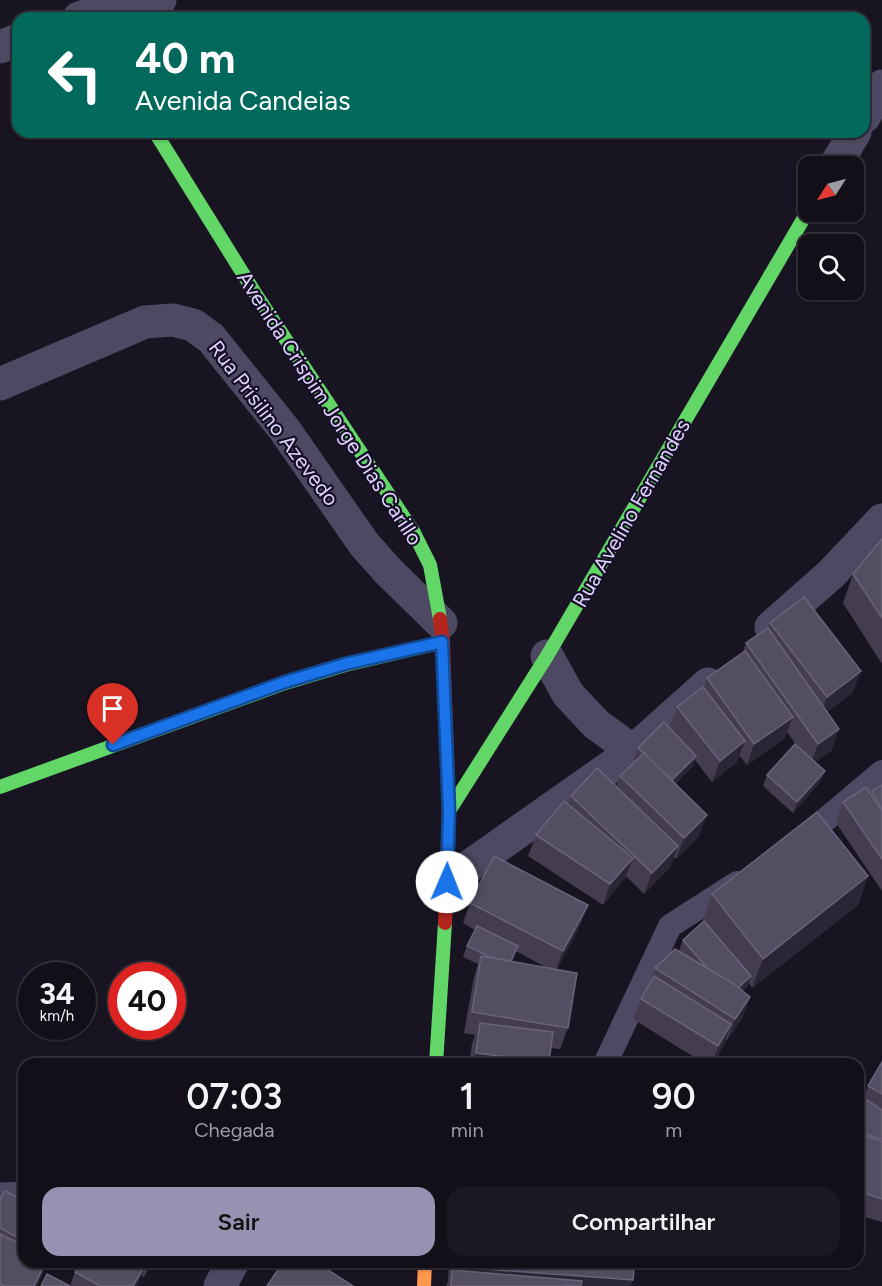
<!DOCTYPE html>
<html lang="pt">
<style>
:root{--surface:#120f19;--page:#1b1822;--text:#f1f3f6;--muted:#9c9ca2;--line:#312f38;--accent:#9991b1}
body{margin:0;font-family:Figtree,sans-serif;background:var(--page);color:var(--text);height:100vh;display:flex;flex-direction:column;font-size:22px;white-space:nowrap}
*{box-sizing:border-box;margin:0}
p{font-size:20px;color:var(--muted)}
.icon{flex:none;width:33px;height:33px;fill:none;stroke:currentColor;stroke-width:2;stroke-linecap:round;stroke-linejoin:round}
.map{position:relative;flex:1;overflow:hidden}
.drawer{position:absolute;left:18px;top:1058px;width:846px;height:210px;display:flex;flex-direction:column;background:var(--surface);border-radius:18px;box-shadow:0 2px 4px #0004,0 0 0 2px var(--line)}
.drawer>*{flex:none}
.top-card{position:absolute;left:12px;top:12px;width:858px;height:126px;border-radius:18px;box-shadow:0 2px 4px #0004,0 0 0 2px var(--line);background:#00695c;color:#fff;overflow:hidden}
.needle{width:39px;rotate:234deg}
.buttons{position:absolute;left:798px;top:156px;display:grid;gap:12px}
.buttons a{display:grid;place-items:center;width:66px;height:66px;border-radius:12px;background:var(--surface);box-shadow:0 2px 4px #0004,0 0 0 2px var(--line);font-size:30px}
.speed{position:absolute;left:18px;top:962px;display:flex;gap:12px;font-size:30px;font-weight:700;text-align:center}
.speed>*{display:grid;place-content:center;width:78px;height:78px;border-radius:50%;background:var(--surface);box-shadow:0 2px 4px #0004,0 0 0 2px var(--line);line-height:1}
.speed small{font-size:15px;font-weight:400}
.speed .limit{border:9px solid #d22;background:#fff;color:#111}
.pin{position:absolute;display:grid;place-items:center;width:51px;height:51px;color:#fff;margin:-62px -26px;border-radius:50% 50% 50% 0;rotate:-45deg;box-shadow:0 0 6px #0007}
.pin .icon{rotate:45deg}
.me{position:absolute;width:66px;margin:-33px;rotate:1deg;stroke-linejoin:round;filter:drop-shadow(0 0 4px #0008)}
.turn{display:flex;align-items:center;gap:21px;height:126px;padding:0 24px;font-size:27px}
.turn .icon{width:78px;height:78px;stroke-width:2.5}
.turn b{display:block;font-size:42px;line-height:51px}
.eta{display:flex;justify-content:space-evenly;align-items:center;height:102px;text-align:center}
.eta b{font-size:36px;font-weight:600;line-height:42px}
.action{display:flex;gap:12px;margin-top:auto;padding:12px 24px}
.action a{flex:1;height:69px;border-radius:18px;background:var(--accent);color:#111;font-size:24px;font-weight:600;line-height:69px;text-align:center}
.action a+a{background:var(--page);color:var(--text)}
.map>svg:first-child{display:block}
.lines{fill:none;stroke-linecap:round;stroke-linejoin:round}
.lane{stroke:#4e4962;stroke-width:24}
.street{stroke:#4e4962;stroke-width:33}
.fast{stroke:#63d668;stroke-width:14}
.slow{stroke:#ff974d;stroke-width:14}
.jam{stroke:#b3261e;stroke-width:14}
.wall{fill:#443d50;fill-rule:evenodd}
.shaded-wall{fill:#2b2635}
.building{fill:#544e63;stroke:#6a637b;stroke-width:1.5}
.route-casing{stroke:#114b97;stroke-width:15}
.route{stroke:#1a73e8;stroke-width:10}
.labels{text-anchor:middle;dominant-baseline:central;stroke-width:4.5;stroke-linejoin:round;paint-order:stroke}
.street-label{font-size:21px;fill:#dfd4ff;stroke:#160f26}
</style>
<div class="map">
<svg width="882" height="1286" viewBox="0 0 882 1286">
<rect width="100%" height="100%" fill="#181421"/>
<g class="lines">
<g class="lane">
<path d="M 799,842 L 882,772"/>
<path d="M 605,1064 L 670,926 L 737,883"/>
</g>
<g class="street">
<path d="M 79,18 L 94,13 L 160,0"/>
<path d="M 0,47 L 18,40"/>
<path d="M 864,117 L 882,86"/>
<path d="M 835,166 L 855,132"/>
<path d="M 0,384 L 145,322 L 173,320 L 193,325 L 211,338 L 284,429 L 364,544 L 388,571 L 441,623"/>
<path d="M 771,627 L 831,574 L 882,520"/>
<path d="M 547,656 L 568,694 L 596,724 L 633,751"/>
<path d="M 447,882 L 633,751 L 708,684"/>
<path d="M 0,1199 L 24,1198"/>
<path d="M 220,1286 L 233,1262"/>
</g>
<g class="fast">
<path d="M 155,132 L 255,293 L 413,531 L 430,565 L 440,619"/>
<path d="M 0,787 L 285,683 L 345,665 L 443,642"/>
<path d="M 449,811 L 547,656 L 808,211"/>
<path d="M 436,1064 L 445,923"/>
</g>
<path class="slow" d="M 424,1286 L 425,1262"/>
<path class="jam" d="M 440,619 L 443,642 L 449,811 L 445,923"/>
</g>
<g class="wall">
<path d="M 882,539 L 882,664 L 843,603 L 853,574 Z"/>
<path d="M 770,623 L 853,692 L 827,712 L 832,750 L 815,762 L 825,771 L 820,782 L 793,813 L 763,786 L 767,775 L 797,746 L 787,732 L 785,738 L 747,765 L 739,755 L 737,762 L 712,782 L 695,760 L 692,767 L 675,784 L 699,836 L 676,859 L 674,857 L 670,867 L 644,894 L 626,876 L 603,905 L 528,856 L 536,835 L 568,804 L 571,796 L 616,787 L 620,776 L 636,760 L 634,759 L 638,748 L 673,732 L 670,727 L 677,707 L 704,688 L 707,678 L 743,652 L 746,643 L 768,628 Z"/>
<path d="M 882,785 L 882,891 L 836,823 L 843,802 L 870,794 L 872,791 Z"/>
<path d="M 868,876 L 858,905 L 752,988 L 749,983 L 747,987 L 742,991 L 750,997 L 742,1018 L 727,1040 L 726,1039 L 724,1045 L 713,1064 L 705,1064 L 633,1019 L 641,999 L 648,987 L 655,968 L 679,951 L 683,940 L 702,923 L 712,894 Z"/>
<path d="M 470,903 L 588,905 L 580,926 L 557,969 L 568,1028 L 560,1049 L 551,1048 L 549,1064 L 469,1064 L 472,1044 L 475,1035 L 464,1033 L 474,977 L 478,964 L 463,957 L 467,946 L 475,930 L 463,923 ZM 516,951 L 547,968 L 512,962 Z"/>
<path d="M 882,1062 L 882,1222 L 858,1215 L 858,1094 L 864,1098 L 868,1086 Z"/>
<path d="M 0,1200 L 24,1201 L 24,1262 L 47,1262 L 37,1286 L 0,1286 Z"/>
<path d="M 81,1262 L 153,1262 L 144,1277 L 141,1276 L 137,1286 L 41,1286 L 70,1286 L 75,1272 Z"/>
<path d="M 449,1262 L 635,1262 L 631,1286 L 446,1286 L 448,1281 Z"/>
</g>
<g class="shaded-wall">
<path d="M 861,671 L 853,692 L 819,718 L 827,697 Z"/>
<path d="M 793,717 L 785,738 L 747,765 L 754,744 Z"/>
<path d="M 839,729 L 832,750 L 811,765 L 818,744 Z"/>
<path d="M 745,741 L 737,762 L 712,782 L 720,761 Z"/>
<path d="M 696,756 L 692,767 L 667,792 L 671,781 Z"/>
<path d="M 825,771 L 820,782 L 793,813 L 797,802 Z"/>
<path d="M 707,815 L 699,836 L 676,859 L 684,838 Z"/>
<path d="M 678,846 L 670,867 L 644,894 L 652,873 Z"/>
<path d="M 633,858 L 625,878 L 603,905 L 610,884 Z"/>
<path d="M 868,876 L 858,905 L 752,988 L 763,959 Z"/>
<path d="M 588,905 L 580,926 L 555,972 L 563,951 Z"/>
<path d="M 751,976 L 747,987 L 726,1005 L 730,994 Z"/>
<path d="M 750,997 L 742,1018 L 727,1040 L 735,1019 Z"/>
<path d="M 731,1024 L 724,1045 L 712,1064 L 718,1046 Z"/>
<path d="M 476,1053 L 549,1062 L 549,1064 L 472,1064 Z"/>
<path d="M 47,1262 L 37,1286 L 34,1286 Z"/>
<path d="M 147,1262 L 137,1286 L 133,1286 Z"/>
<path d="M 150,1262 L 153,1262 L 144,1277 Z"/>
<path d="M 455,1267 L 633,1280 L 631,1286 L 451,1286 L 451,1276 Z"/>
</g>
<g class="building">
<path d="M 882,539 L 882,618 L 853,574 Z"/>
<path d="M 804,597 L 861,671 L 827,697 L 770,623 Z"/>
<path d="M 768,628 L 839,729 L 818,744 L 746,643 Z"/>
<path d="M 745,651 L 793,717 L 754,744 L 707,678 Z"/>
<path d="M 703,687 L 745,741 L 720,761 L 677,707 Z"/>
<path d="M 664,722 L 696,756 L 672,780 L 638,748 Z"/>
<path d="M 795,744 L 825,771 L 797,802 L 767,775 Z"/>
<path d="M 644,753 L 707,815 L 684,838 L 620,776 Z"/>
<path d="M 597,768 L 678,846 L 652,873 L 571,796 Z"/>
<path d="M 882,785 L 882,810 L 872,791 Z"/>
<path d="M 866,787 L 882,811 L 882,859 L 843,802 Z"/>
<path d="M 564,801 L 633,858 L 610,884 L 536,835 Z"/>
<path d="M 817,812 L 868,876 L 763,959 L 712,894 Z"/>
<path d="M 494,856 L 588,905 L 563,951 L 470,903 Z"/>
<path d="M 704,921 L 751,976 L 738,988 L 708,969 L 683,940 Z"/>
<path d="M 477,926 L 518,946 L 511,961 L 492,958 L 467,946 Z"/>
<path d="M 675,949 L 734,984 L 750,997 L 735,1019 L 655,968 Z"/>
<path d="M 481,956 L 577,973 L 568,1028 L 472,1012 Z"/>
<path d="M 654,976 L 731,1024 L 718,1046 L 641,999 Z"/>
<path d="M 480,1023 L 553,1032 L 549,1062 L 476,1053 Z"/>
<path d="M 882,1062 L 882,1094 L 868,1086 Z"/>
<path d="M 858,1094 L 882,1110 L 882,1139 L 858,1132 Z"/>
<path d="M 858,1134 L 882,1141 L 882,1199 L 858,1191 Z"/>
<path d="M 5,1191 L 24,1201 L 24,1241 L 0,1228 L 0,1200 Z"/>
<path d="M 0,1234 L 24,1246 L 24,1262 L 46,1262 L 34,1286 L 4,1286 L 0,1284 Z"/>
<path d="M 81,1262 L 147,1262 L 133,1286 L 100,1286 L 75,1272 Z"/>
<path d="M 283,1262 L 316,1262 L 353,1286 L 267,1286 Z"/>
<path d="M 455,1262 L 635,1262 L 633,1280 L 455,1267 Z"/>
<path d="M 452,1270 L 582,1281 L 581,1286 L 451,1286 Z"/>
<path d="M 47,1274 L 70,1286 L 41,1286 Z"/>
</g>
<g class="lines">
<defs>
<path id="route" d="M 113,745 L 285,682 L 345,664 L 442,642 L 449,811 L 447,882"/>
</defs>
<use href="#route" class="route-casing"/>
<use href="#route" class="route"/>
</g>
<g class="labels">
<g class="street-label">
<text transform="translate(330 408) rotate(57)">Avenida Crispim Jorge Dias Carillo</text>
<text transform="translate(274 423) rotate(53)">Rua Prisilino Azevedo</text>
<text transform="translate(631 513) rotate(-60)">Rua Avelino Fernandes</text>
</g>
</g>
</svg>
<div class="buttons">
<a><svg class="needle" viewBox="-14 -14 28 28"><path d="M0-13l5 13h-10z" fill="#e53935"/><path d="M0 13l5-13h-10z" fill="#9c9ca2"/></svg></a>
<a><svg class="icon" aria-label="search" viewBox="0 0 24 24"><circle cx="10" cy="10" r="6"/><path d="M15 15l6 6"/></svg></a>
</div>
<div class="speed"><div>34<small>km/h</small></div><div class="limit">40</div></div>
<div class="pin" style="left:113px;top:745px;background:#d93025"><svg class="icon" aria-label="arrive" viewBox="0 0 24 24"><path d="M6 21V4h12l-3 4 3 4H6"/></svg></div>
<svg class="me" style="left:447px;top:882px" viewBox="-20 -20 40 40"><circle r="19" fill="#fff"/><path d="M0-13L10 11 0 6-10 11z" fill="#1a73e8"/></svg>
<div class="top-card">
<div class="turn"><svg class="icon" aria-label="left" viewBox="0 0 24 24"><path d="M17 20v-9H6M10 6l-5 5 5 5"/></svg><div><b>40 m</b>Avenida Candeias</div></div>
</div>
<section class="drawer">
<div class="eta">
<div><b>07:03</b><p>Chegada</p></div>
<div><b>1</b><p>min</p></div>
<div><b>90</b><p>m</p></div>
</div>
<div class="action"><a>Sair</a><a>Compartilhar</a></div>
</section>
</div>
